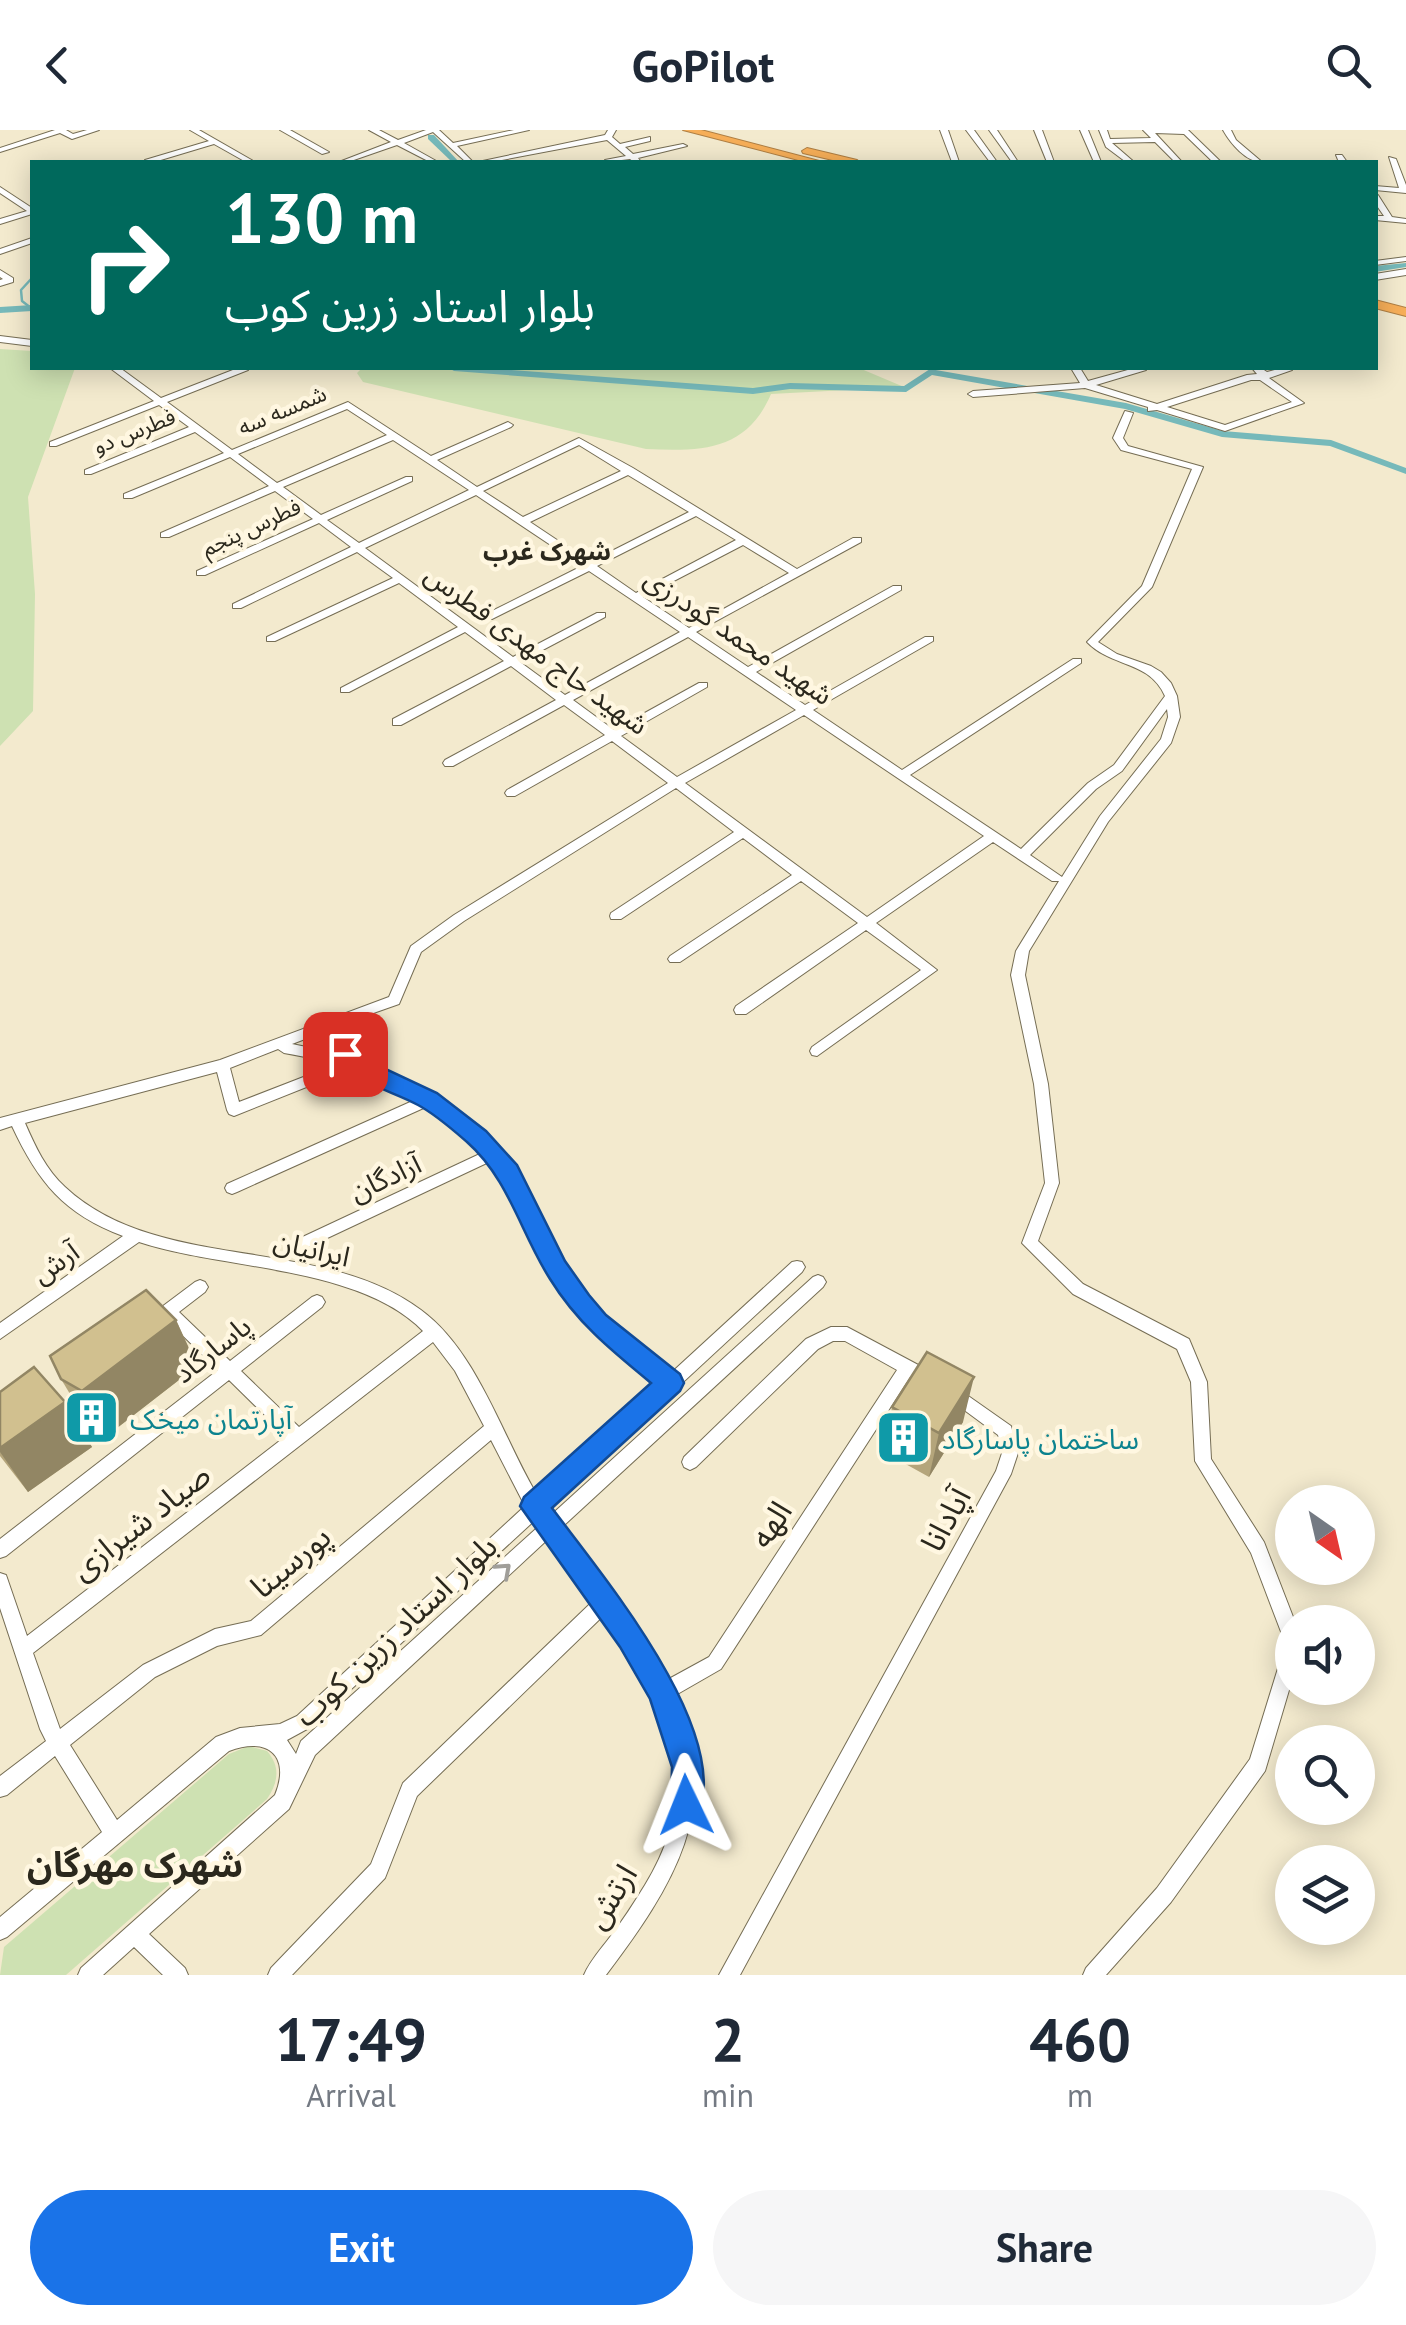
<!DOCTYPE html>
<meta charset="utf-8">
<style>
:root{--surface:#fff;--page:#f6f6f7;--text:#1f2937;--muted:#747a83;--accent:#1a73e8}
body{margin:0;font-family:"PT Sans","Noto Sans Arabic",sans-serif;background:var(--page);color:var(--text);height:100vh;display:flex;flex-direction:column;font-size:38px;white-space:nowrap}
*{box-sizing:border-box;margin:0}
p{font-size:32px;color:var(--muted)}
.icon{flex:none;width:55px;height:55px;fill:none;stroke:currentColor;stroke-width:2;stroke-linecap:round;stroke-linejoin:round}
.map{position:relative;height:1845px;overflow:hidden}
.drawer{display:flex;flex-direction:column;background:var(--surface);flex:1}
.drawer>*{flex:none}
.top-card{position:absolute;left:30px;top:30px;width:1348px;height:210px;border-radius:0px;box-shadow:0 5px 25px #0003;background:#00695c;color:#fff;overflow:hidden}
.needle{width:65px;rotate:146deg}
.fabs{position:absolute;left:1275px;top:1355px;display:grid;gap:20px}
.fabs a{display:grid;place-items:center;width:100px;height:100px;border-radius:50%;background:var(--surface);box-shadow:0 5px 25px #0003;font-size:50px}
.pin{position:absolute;display:grid;place-items:center;width:85px;height:85px;color:#fff;margin:-42px;border-radius:20px;box-shadow:0 5px 15px #0006}
.me{position:absolute;width:110px;margin:-55px;rotate:358deg;stroke-linejoin:round;filter:drop-shadow(0 0 8px #0008)}
.turn{display:flex;align-items:center;gap:35px;height:210px;padding:0 30px;font-size:45px}
.turn .icon{width:130px;height:130px;stroke-width:2.5}
.turn b{display:block;font-size:70px;line-height:85px}
.eta{display:flex;justify-content:space-evenly;align-items:center;height:170px;text-align:center}
.eta b{font-size:60px;font-weight:800;line-height:70px}
.cta{display:flex;gap:20px;margin-top:auto;padding:20px 30px}
.cta a{flex:1;height:115px;border-radius:60px;background:var(--accent);color:#fff;font-size:40px;font-weight:800;line-height:115px;text-align:center}
.cta a+a{background:var(--page);color:var(--text)}
header{display:flex;justify-content:space-between;align-items:center;height:130px;padding:0 30px;background:var(--surface);font-size:45px;font-weight:800}
.map>svg:first-child{display:block}
.green{fill:#cee1b2}
.lines{fill:none;stroke-linecap:round;stroke-linejoin:round}
.stream{stroke:#76b9ba;stroke-width:2.5}
.canal{fill:#76b9ba;fill-rule:evenodd}
.minor-casing{stroke:#756d54;stroke-width:2}
.highway-casing{stroke:#af7f43;stroke-width:2}
.minor{fill:#fff;fill-rule:evenodd}
.highway{fill:#f6ae58;fill-rule:evenodd}
.wall{fill:#b4a57b}
.shaded-wall{fill:#928664}
.building{fill:#d1c08f;stroke:#928664;stroke-width:2.5}
.oneway{stroke:#a09e99}
.route{fill:#1a73e8;stroke:#114b97;stroke-width:2.5}
.labels{text-anchor:middle;dominant-baseline:central;stroke-width:9;stroke-linejoin:round;paint-order:stroke}
.far-street-label{font-size:22px;fill:#2b281d;stroke:#fff7e1}
.far-neighbourhood-label{font-size:25px;font-weight:bold;fill:#2b281d;stroke:#fff7e1}
.street-label{font-size:28px;fill:#2b281d;stroke:#fff7e1}
.culture-label{font-size:28px;fill:#0d838f;stroke:#fff7e1;text-anchor:start}
.near-street-label{font-size:32px;fill:#2b281d;stroke:#fff7e1}
.near-neighbourhood-label{font-size:35px;font-weight:bold;fill:#2b281d;stroke:#fff7e1}
</style>
<header><svg class="icon" aria-label="back" viewBox="0 0 24 24"><path d="M15 5l-7 7 7 7"/></svg>GoPilot<svg class="icon" aria-label="search" viewBox="0 0 24 24"><circle cx="10" cy="10" r="6"/><path d="M15 15l6 6"/></svg></header>
<div class="map">
<svg width="1406" height="1845" viewBox="0 0 1406 1845">
<rect width="100%" height="100%" fill="#f3eace"/>
<g class="green">
<path d="M 0,219 L 32,221 L 32,238 L 75,238 L 28,367 L 35,464 L 33,581 L 0,616 Z"/>
<path d="M 362,238 L 859,238 L 904,257 L 771,264 C 747,320 703,322 646,319 L 363,252 L 357,243 Z"/>
<path d="M 249,1616 L 267,1621 C 281,1637 278,1653 267,1669 L 66,1845 L 0,1845 L 4,1817 L 229,1624 Z"/>
</g>
<g class="lines">
<path class="stream" d="M 31,178 L 22,171 L 21,160 L 32,148"/>
<g class="canal">
<path d="M 428,5 L 434,5 L 459,32 L 452,32 L 428,9 Z"/>
<path d="M 1406,133 L 1406,137 L 1375,142 L 1375,136 Z"/>
<path d="M 32,175 L 32,181 L 0,183 L 0,177 Z"/>
<path d="M 449,238 L 483,238 L 753,258 L 790,253 L 904,256 L 930,239 L 1126,273 L 1223,301 L 1331,310 L 1406,338 L 1406,344 L 1330,316 L 1222,307 L 1125,279 L 932,245 L 906,262 L 790,259 L 753,264 L 454,241 Z"/>
</g>
<defs>
<g id="minor">
<path d="M 55,0 L 66,0 L 73,4 L 87,0 L 99,0 L 72,9 L 60,3 L 0,22 L 0,18 Z"/>
<path d="M 190,0 L 199,0 L 255,32 L 246,32 L 214,14 L 154,32 L 145,32 L 145,30 L 209,11 Z"/>
<path d="M 280,0 L 290,0 L 329,22 L 322,24 Z"/>
<path d="M 369,0 L 379,0 L 398,10 L 426,0 L 439,0 L 453,13 L 514,0 L 529,0 L 457,16 L 473,32 L 466,32 L 433,2 L 404,13 L 438,32 L 430,32 L 397,15 L 348,32 L 339,32 L 391,12 Z"/>
<path d="M 608,0 L 616,0 L 612,7 L 620,14 L 650,7 L 650,11 L 625,17 L 633,24 L 683,14 L 687,16 L 638,28 L 641,32 L 634,32 L 630,29 L 605,32 L 605,30 L 626,26 L 607,10 L 491,32 L 478,32 L 605,5 Z"/>
<path d="M 940,0 L 948,0 L 959,32 L 952,32 Z"/>
<path d="M 966,0 L 974,0 L 997,32 L 990,32 Z"/>
<path d="M 989,0 L 997,0 L 1018,32 L 1012,32 Z"/>
<path d="M 1034,0 L 1042,0 L 1054,32 L 1047,32 Z"/>
<path d="M 1080,0 L 1088,0 L 1101,32 L 1094,32 Z"/>
<path d="M 1099,0 L 1107,0 L 1110,9 L 1151,8 L 1143,0 L 1188,0 L 1221,32 L 1213,32 L 1184,4 L 1155,3 L 1182,32 L 1175,32 L 1155,12 L 1112,13 L 1134,32 L 1126,32 L 1106,17 Z"/>
<path d="M 1223,0 L 1231,0 L 1236,10 L 1262,32 C 1246,32 1231,14 1223,0 Z"/>
<path d="M 1336,25 L 1342,25 L 1347,32 L 1339,32 Z"/>
<path d="M 1389,27 L 1396,29 L 1406,55 L 1406,63 L 1375,60 L 1375,56 L 1399,58 Z"/>
<path d="M 0,57 L 32,78 L 32,84 L 0,94 L 0,89 L 27,81 L 0,63 Z"/>
<path d="M 1375,65 L 1378,65 L 1392,87 L 1406,89 L 1406,93 L 1375,90 L 1375,86 L 1384,86 L 1375,73 Z"/>
<path d="M 32,108 L 32,113 L 0,124 L 0,119 Z"/>
<path d="M 1406,127 L 1406,131 L 1375,135 L 1375,131 Z"/>
<path d="M 1406,139 L 1406,145 L 1375,150 L 1375,144 Z"/>
<path d="M 0,140 L 13,148 L 13,152 L 0,156 L 0,150 L 3,149 L 0,147 Z"/>
<path d="M 0,206 L 32,210 L 32,216 L 0,212 Z"/>
<path d="M 110,238 L 120,238 L 161,268 L 238,238 L 249,238 L 248,240 L 167,272 L 232,320 L 348,272 L 431,326 L 508,292 L 513,295 L 511,297 L 437,330 L 477,357 L 579,308 L 633,338 L 797,439 L 853,408 L 861,408 L 861,412 L 696,502 L 748,537 L 893,456 L 901,456 L 901,460 L 756,542 L 805,575 L 925,507 L 933,507 L 933,511 L 813,580 L 902,640 L 1073,529 L 1081,529 L 1081,533 L 910,645 L 1021,719 L 1088,653 L 1114,635 L 1165,566 C 1149,530 1112,538 1087,512 L 1142,456 L 1192,339 L 1121,320 L 1113,308 L 1125,281 L 1133,283 L 1123,308 L 1128,316 L 1203,337 L 1152,457 L 1098,512 L 1117,524 L 1151,536 L 1161,542 L 1171,553 L 1177,566 L 1180,587 L 1171,613 L 1108,692 L 1029,821 L 1025,845 L 1048,954 L 1059,1053 L 1038,1111 L 1083,1154 L 1189,1209 L 1207,1252 L 1211,1329 L 1264,1412 L 1295,1492 L 1292,1492 L 1292,1550 L 1265,1641 L 1171,1772 L 1106,1845 L 1083,1845 L 1086,1838 L 1157,1758 L 1250,1629 L 1283,1522 L 1289,1514 L 1283,1507 L 1251,1423 L 1195,1331 L 1191,1252 L 1177,1219 L 1073,1164 L 1022,1113 L 1045,1053 L 1034,954 L 1011,845 L 1016,821 L 1059,751 L 1052,751 L 993,712 L 876,793 L 937,840 L 817,926 L 812,925 L 810,921 L 812,917 L 921,840 L 866,800 L 746,884 L 736,884 L 734,880 L 736,876 L 858,793 L 801,751 L 680,832 L 670,832 L 668,829 L 670,826 L 792,745 L 743,708 L 621,789 L 611,789 L 610,786 L 611,783 L 734,702 L 676,658 L 464,791 L 421,822 L 399,874 L 362,887 L 349,916 C 352,920 353,925 357,929 C 363,935 402,948 413,954 C 443,969 471,990 494,1014 C 532,1053 546,1109 575,1154 C 599,1191 636,1217 671,1243 L 792,1132 L 797,1131 L 802,1132 L 805,1137 L 802,1142 L 546,1379 L 550,1386 L 813,1147 L 818,1145 L 823,1147 L 826,1152 L 823,1157 L 560,1399 L 639,1503 L 667,1550 L 709,1527 L 897,1240 L 845,1211 L 833,1211 L 818,1219 L 696,1337 L 690,1340 L 684,1337 L 682,1332 L 684,1327 L 806,1209 L 831,1197 L 847,1197 L 937,1245 L 939,1250 L 937,1255 L 931,1257 L 910,1247 L 721,1539 L 674,1566 C 727,1674 671,1759 606,1845 L 584,1845 C 590,1831 601,1819 610,1807 C 623,1790 634,1773 645,1755 C 708,1652 668,1573 604,1485 L 417,1666 L 385,1748 L 292,1845 L 268,1845 L 271,1838 L 371,1734 L 403,1653 L 593,1471 L 547,1410 L 315,1625 L 289,1679 L 149,1804 L 185,1838 L 188,1845 L 163,1845 L 134,1817 L 103,1845 L 78,1845 L 81,1838 L 275,1665 C 291,1626 268,1606 229,1621 L 7,1807 L 0,1810 L 0,1787 L 102,1702 L 55,1626 L 7,1665 L 0,1667 L 0,1646 L 46,1611 L 40,1599 L 0,1478 L 0,1443 L 6,1445 L 27,1506 L 286,1306 L 229,1250 L 6,1426 L 0,1428 L 0,1409 L 218,1240 L 168,1191 L 153,1200 L 147,1198 L 145,1193 L 147,1188 L 195,1152 L 200,1150 L 205,1152 L 208,1157 L 205,1162 L 179,1182 L 230,1231 L 312,1167 L 317,1165 L 322,1167 L 325,1172 L 322,1177 L 241,1241 L 299,1297 L 423,1201 C 360,1136 224,1140 139,1112 L 0,1209 L 0,1193 L 123,1106 C 64,1084 38,1052 12,996 L 0,1000 L 0,988 L 220,930 L 389,867 L 411,816 L 454,785 L 668,653 L 612,611 L 515,666 L 507,666 L 505,663 L 507,660 L 605,605 L 564,575 L 453,636 L 445,636 L 443,633 L 445,630 L 556,570 L 511,536 L 401,595 L 393,595 L 393,589 L 504,531 L 465,502 L 349,562 L 341,562 L 341,558 L 458,497 L 399,453 L 275,511 L 267,511 L 267,507 L 393,448 L 357,422 L 241,478 L 233,478 L 233,474 L 351,417 L 319,393 L 205,445 L 197,445 L 197,441 L 313,389 L 275,361 L 169,407 L 161,407 L 161,403 L 269,356 L 230,327 L 132,368 L 124,368 L 124,364 L 224,323 L 195,302 L 91,344 L 85,344 L 85,340 L 189,297 L 159,275 L 56,316 L 50,316 L 50,312 L 154,271 ZM 347,279 L 387,305 L 277,353 L 238,324 ZM 393,310 L 469,360 L 359,413 L 327,390 L 412,351 L 412,347 L 406,347 L 321,385 L 283,357 ZM 579,315 L 621,341 L 523,387 L 483,361 ZM 628,345 L 689,382 L 590,432 L 530,392 ZM 476,365 L 582,436 L 484,485 L 484,489 L 492,489 L 589,441 L 680,502 L 565,565 L 520,532 L 605,487 L 605,483 L 597,483 L 513,527 L 365,418 ZM 696,386 L 736,410 L 636,463 L 597,436 ZM 743,415 L 789,443 L 689,498 L 643,467 ZM 688,507 L 796,580 L 677,647 L 621,606 L 707,557 L 707,553 L 699,553 L 614,600 L 573,570 ZM 1167,579 L 1168,587 L 1161,609 L 1100,686 L 1062,747 L 1030,725 L 1096,659 L 1122,641 ZM 804,585 L 984,706 L 867,787 L 685,653 ZM 347,893 L 335,916 L 340,924 L 292,914 ZM 278,919 L 284,923 C 331,931 375,944 417,969 L 227,1054 L 225,1058 L 227,1062 L 232,1064 L 237,1062 L 428,976 L 462,1001 L 484,1022 L 294,1111 L 291,1115 L 294,1119 L 299,1121 L 304,1119 L 491,1031 C 522,1071 537,1119 563,1162 C 588,1200 624,1226 659,1253 L 537,1365 C 502,1306 477,1221 421,1180 C 319,1104 158,1144 65,1057 C 46,1040 35,1016 25,993 L 217,942 L 227,980 L 229,984 L 234,986 L 324,950 L 326,946 L 324,942 L 319,941 L 239,972 L 230,938 ZM 433,1212 L 455,1241 L 484,1296 L 251,1491 L 215,1499 L 143,1535 L 60,1599 L 33,1523 ZM 491,1310 L 525,1376 L 297,1586 L 280,1594 L 240,1598 L 216,1607 L 117,1690 L 70,1615 L 155,1547 L 217,1516 L 261,1505 ZM 534,1391 L 538,1397 L 301,1611 L 296,1624 L 287,1610 L 309,1598 Z"/>
<path d="M 1071,238 L 1080,238 L 1088,251 L 1135,238 L 1147,238 L 1146,240 L 1096,255 L 1157,274 L 1247,245 L 1257,244 L 1252,238 L 1261,238 L 1267,242 L 1282,238 L 1293,238 L 1292,240 L 1269,248 L 1304,273 L 1225,301 L 1157,280 L 1148,281 L 1148,277 L 1085,258 L 973,267 L 968,264 L 973,261 L 1080,253 ZM 1251,250 L 1260,250 L 1292,272 L 1225,295 L 1167,277 Z"/>
<path d="M 954,1256 L 1011,1296 L 1018,1323 L 1011,1344 L 740,1845 L 719,1845 L 996,1341 L 1002,1323 L 998,1305 L 948,1268 L 946,1263 L 948,1258 Z"/>
</g>
<g id="highway">
<path d="M 683,0 L 701,0 L 823,32 L 806,32 Z"/>
<path d="M 807,18 L 857,30 L 859,32 L 841,32 L 803,23 L 802,21 Z"/>
<path d="M 1375,170 L 1406,178 L 1406,186 L 1375,178 Z"/>
</g>
</defs>
<use href="#minor" class="minor-casing"/>
<use href="#highway" class="highway-casing"/>
<use href="#minor" class="minor"/>
<use href="#highway" class="highway"/>
</g>
<g class="wall">
<path d="M 176,1190 L 197,1236 L 108,1305 L 88,1294 L 61,1249 Z"/>
<path d="M 0,1262 L 65,1272 L 92,1317 L 28,1362 L 0,1326 Z"/>
<path d="M 892,1277 L 963,1292 L 929,1347 L 884,1322 Z"/>
</g>
<g class="shaded-wall">
<path d="M 176,1190 L 197,1236 L 108,1305 L 82,1261 Z"/>
<path d="M 974,1247 L 963,1292 L 929,1347 L 939,1303 Z"/>
<path d="M 65,1272 L 92,1317 L 28,1362 L 0,1322 L 0,1318 Z"/>
</g>
<g class="building">
<path d="M 146,1160 L 176,1190 L 82,1261 L 61,1249 L 50,1226 Z"/>
<path d="M 927,1222 L 974,1247 L 939,1303 L 892,1277 Z"/>
<path d="M 34,1237 L 65,1272 L 0,1318 L 0,1262 Z"/>
</g>
<defs><path id="oneway-chevron" d="M-2-3.5L2.5 0L-2 3.5" fill="none" stroke-width="1.6" stroke-linecap="round" stroke-linejoin="round" transform="scale(2.5)"/></defs>
<use class="oneway" href="#oneway-chevron" transform="translate(504 1440) rotate(-42)"/>
<path class="route" d="M 345,916 L 362,928 L 437,963 L 486,1001 L 517,1035 L 565,1131 L 589,1165 L 606,1185 L 680,1244 L 684,1253 L 680,1261 L 552,1378 C 601,1444 733,1600 698,1686 L 686,1691 L 675,1686 L 671,1675 L 672,1637 L 650,1569 L 620,1517 L 520,1376 L 524,1367 L 651,1253 C 612,1221 577,1193 550,1149 C 521,1104 509,1049 467,1012 C 452,999 435,984 418,975 C 391,960 350,952 334,924 Z"/>
<defs>
<symbol id="building-square" viewBox="-11 -11 22 22"><rect x="-9" y="-9" width="18" height="18" rx="4" fill="#0f9aa8" stroke="#fff7e1"/><path d="M-4-6H4V6H1V3H-1V6H-4ZM-2.5-4.3h1.7v1.8h-1.7ZM.8-4.3h1.7v1.8H.8ZM-2.5-1h1.7V.8h-1.7ZM.8-1h1.7V.8H.8Z" fill="#fff"/></symbol>
</defs>
<g fill-rule="evenodd">
<use href="#building-square" x="60" y="1256" width="63" height="63"/>
<use href="#building-square" x="872" y="1276" width="63" height="63"/>
</g>
<g class="labels">
<g class="far-street-label">
<text transform="translate(282 280) rotate(-23)">شمسه سه</text>
<text transform="translate(134 301) rotate(-22)">فطرس دو</text>
<text transform="translate(251 397) rotate(-25)">فطرس پنجم</text>
</g>
<g class="far-neighbourhood-label">
<text x="547" y="421">شهرک غرب</text>
</g>
<g class="street-label">
<text transform="translate(739 506) rotate(34)">شهید محمد گودرزی</text>
<text transform="translate(537 519) rotate(36)">شهید حاج مهدی فطرس</text>
<text transform="translate(385 1047) rotate(-25)">آزادگان</text>
<text transform="translate(312 1118) rotate(13)">ایرانیان</text>
<text transform="translate(55 1132) rotate(-35)">آرش</text>
<text transform="translate(212 1219) rotate(-38)">پاسارگاد</text>
</g>
<g class="culture-label">
<text x="130" y="1288">آپارتمان میخک</text>
<text x="942" y="1308">ساختمان پاسارگاد</text>
</g>
<g class="near-street-label">
<text transform="translate(945 1389) rotate(-61)">آپادانا</text>
<text transform="translate(140 1391) rotate(-38)">صیاد شیرازی</text>
<text transform="translate(770 1394) rotate(-57)">الهه</text>
<text transform="translate(290 1431) rotate(-40)">پورسینا</text>
<text transform="translate(395 1500) rotate(-43)">بلوار استاد زرین کوب</text>
<text transform="translate(610 1766) rotate(-58)">ارتش</text>
</g>
<g class="near-neighbourhood-label">
<text x="135" y="1734">شهرک مهرگان</text>
</g>
</g>
</svg>
<div class="fabs">
<a><svg class="needle" viewBox="-14 -14 28 28"><path d="M0-13l5 13h-10z" fill="#e53935"/><path d="M0 13l5-13h-10z" fill="#747a83"/></svg></a>
<a><svg class="icon" aria-label="sound" viewBox="0 0 24 24"><path d="M4 9h4l5-4v14l-5-4H4zM17 9q2 3 0 6"/></svg></a>
<a><svg class="icon" aria-label="search" viewBox="0 0 24 24"><circle cx="10" cy="10" r="6"/><path d="M15 15l6 6"/></svg></a>
<a><svg class="icon" aria-label="layers" viewBox="0 0 24 24"><path d="M12 4l9 5-9 5-9-5zM3 14l9 5 9-5"/></svg></a>
</div>
<div class="pin" style="left:345px;top:924px;background:#d93025"><svg class="icon" aria-label="arrive" viewBox="0 0 24 24"><path d="M6 21V4h12l-3 4 3 4H6"/></svg></div>
<svg class="me" style="left:686px;top:1675px" viewBox="-20 -20 40 40"><path d="M0-17L14 15 0 8-14 15z" fill="#1a73e8" stroke="#fff" stroke-width="4"/></svg>
<div class="top-card">
<div class="turn"><svg class="icon" aria-label="right" viewBox="0 0 24 24"><path d="M7 20v-9h11M14 6l5 5-5 5"/></svg><div><b>130 m</b>بلوار استاد زرین کوب</div></div>
</div>
</div>
<section class="drawer">
<div class="eta">
<div><b>17:49</b><p>Arrival</p></div>
<div><b>2</b><p>min</p></div>
<div><b>460</b><p>m</p></div>
</div>
<div class="cta"><a>Exit</a><a>Share</a></div>
</section>
